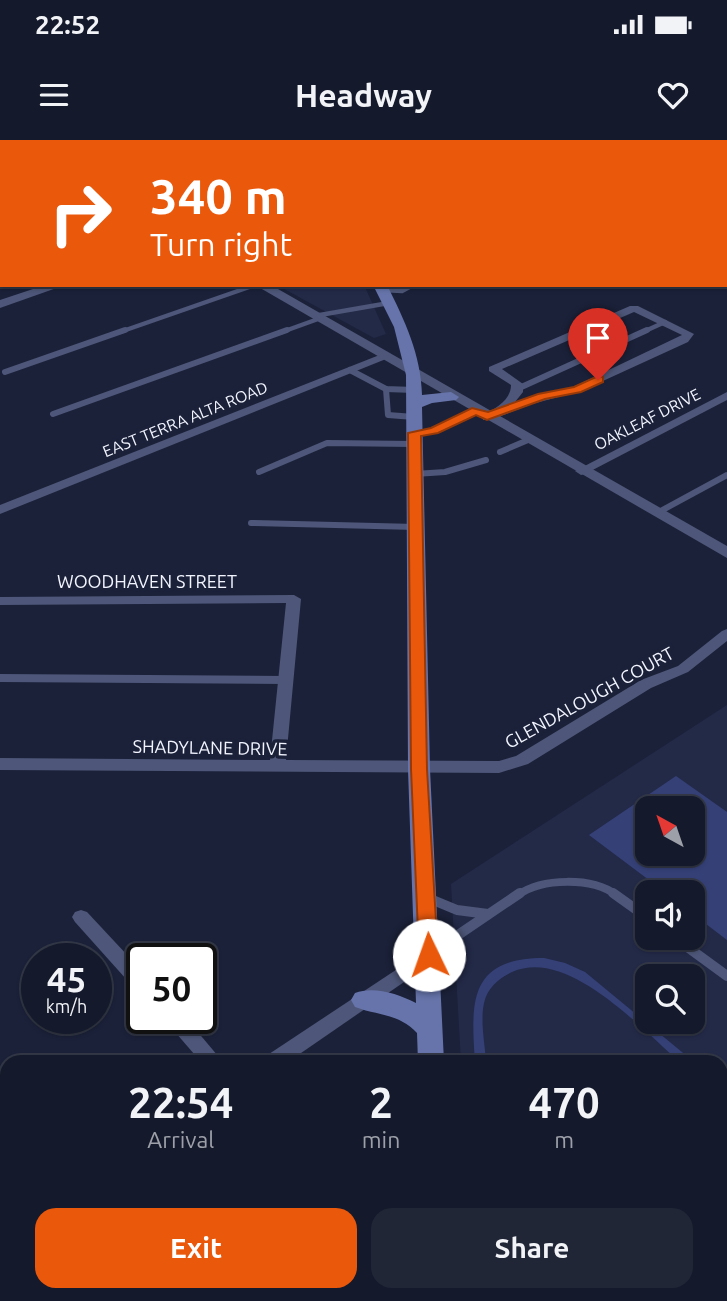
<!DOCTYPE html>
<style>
:root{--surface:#14192b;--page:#212637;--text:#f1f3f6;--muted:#9da0a9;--line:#333847;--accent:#ea580c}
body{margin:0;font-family:Ubuntu,sans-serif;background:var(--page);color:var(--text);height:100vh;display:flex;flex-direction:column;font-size:26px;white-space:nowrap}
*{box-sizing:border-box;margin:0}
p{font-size:23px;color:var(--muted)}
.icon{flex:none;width:38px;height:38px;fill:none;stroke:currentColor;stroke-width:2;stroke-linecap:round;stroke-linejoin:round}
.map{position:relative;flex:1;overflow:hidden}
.panel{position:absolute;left:0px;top:915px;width:728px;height:247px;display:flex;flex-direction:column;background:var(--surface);border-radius:21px 21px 0 0;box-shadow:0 2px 5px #0004,0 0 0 2px var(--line)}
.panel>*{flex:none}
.hud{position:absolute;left:0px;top:0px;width:728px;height:147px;box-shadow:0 2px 5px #0004,0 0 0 2px var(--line);background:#ea580c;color:#fff;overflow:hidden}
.needle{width:46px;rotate:320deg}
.fabs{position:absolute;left:635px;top:656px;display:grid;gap:14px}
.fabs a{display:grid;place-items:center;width:70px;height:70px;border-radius:14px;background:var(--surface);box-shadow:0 2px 5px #0004,0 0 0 2px var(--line);font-size:35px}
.speed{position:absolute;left:21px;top:803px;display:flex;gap:14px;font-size:35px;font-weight:700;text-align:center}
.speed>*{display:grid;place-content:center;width:91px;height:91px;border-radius:50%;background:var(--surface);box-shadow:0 2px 5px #0004,0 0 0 2px var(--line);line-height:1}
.speed small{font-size:18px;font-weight:400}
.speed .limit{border:4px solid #111;border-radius:10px;background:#fff;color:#111}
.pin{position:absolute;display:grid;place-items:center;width:60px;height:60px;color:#fff;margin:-72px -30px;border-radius:50% 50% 50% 0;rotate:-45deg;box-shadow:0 0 7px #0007}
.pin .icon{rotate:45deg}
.me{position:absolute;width:77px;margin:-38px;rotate:357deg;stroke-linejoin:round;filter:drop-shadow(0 0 5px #0008)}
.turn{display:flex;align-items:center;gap:24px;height:147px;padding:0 35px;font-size:32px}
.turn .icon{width:91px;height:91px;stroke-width:2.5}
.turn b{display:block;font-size:49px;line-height:60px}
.eta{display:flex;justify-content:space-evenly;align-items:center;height:119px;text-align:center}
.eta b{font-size:42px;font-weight:700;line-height:49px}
.button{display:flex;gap:14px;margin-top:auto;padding:14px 35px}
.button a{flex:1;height:80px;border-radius:21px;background:var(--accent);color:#fff;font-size:28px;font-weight:700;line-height:80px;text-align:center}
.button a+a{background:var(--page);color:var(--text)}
.status{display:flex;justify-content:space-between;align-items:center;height:49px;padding:0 35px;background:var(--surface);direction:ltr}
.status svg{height:19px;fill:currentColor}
header{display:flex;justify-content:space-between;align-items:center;height:91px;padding:0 35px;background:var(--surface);font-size:32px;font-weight:700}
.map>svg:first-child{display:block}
.built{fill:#232a48;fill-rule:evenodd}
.green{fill:#354077;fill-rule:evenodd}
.building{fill:#464e8e;stroke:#6168a0;stroke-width:2}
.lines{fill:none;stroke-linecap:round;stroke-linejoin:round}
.service-far3{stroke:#4e5779;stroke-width:4.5}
.service-far2{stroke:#4e5779;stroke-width:6}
.service-far1{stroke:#4e5779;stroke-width:8}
.service{stroke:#4e5779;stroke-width:10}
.minor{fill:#4e5779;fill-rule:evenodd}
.tertiary{fill:#4e5779;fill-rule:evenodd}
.secondary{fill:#6674ab;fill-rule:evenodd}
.route{fill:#ea580c;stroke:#983908;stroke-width:2}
.labels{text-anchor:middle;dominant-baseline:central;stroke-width:7;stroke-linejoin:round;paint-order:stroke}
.far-street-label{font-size:16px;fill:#f2f5ff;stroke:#1b2139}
.street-label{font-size:18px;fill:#f2f5ff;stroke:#1b2139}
</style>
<div class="status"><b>22:52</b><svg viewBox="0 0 49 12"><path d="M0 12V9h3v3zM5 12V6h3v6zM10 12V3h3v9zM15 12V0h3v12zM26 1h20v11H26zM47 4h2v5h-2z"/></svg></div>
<header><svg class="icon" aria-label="menu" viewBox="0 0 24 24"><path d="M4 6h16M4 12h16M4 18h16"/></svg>Headway<svg class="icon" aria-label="heart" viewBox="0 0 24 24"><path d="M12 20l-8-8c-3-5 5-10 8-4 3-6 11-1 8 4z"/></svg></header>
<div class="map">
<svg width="727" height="1161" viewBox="0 0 727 1161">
<rect width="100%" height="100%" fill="#1b2139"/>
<g class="built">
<path d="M 277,145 L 364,145 L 386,194 L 374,198 Z"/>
<path d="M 727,565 L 727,1161 L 474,1161 L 474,1155 L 721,1155 L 721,922 L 461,922 L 451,744 ZM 648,668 L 693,668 L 693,714 L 648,714 ZM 648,752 L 693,752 L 693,798 L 648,798 ZM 648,836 L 693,836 L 693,882 L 648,882 Z"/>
</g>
<g class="green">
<path d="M 676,636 L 727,672 L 727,800 L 693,774 L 693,752 L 665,752 L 589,695 ZM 648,668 L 693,668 L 693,714 L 648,714 Z"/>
<path d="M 544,818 L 565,823 L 585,832 L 694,922 L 680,922 C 640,888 568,807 512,832 C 499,838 487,848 484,863 C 480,881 485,904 486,922 L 475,922 C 471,863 468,818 544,818 Z"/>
</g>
<path class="building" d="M 0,8 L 2,9 L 2,34 L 0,33 Z"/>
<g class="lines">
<g class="service-far3">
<path d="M 102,2 L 109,0"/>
<path d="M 383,150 L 402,151 L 413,145"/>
<path d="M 314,176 L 389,163"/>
<path d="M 120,192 L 255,145"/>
<path d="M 282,192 L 318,179"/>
<path d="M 643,192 L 665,182"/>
</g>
<g class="service-far2">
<path d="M 350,230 L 386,249 L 414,250"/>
<path d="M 5,232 L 125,190"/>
<path d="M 386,249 L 388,275 L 414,277"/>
<path d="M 517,249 L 647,190"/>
<path d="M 53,274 L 287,190"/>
<path d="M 415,293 L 433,291 L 476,271"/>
<path d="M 500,312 L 528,300"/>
<path d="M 259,332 L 327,303 L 414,304"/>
<path d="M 415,334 L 445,332 L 486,320"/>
<path d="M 657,373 L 727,335"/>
<path d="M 251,383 L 416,387"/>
</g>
<g class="service-far1">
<path d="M 0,538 L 286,540"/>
<path d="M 518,755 C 542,738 592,737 616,755"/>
</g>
<g class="service">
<path d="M 613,753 L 648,778"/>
<path d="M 428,758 L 457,770 L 488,774"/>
<path d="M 675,798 L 727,836"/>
<path d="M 430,814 L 520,753"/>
<path d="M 721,1119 L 727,1113"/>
<path d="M 676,1161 L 683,1155"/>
</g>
<g class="minor">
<path d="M 220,0 L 232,0 L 218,2 Z"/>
<path d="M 2,45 L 2,51 L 0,52 L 0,46 Z"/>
<rect x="726" y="75" width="1" height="6"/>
<path d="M 630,166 L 638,166 L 694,194 L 688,202 L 581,251 L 532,264 L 491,280 L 483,280 L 483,274 C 495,270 511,260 511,245 L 489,231 L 489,227 ZM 634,172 L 682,195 L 573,247 L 515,262 L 523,252 L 523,244 L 502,229 Z"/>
<path d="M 382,214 L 386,215 L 386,219 L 0,374 L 0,365 Z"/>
<path d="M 727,252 L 727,260 L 585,334 L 581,335 L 575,331 Z"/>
<path d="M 294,455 L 301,459 L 286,620 L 499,621 L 516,616 L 641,540 L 678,526 L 722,491 L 727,489 L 727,501 L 688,532 L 651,548 L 528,624 L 499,633 L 0,630 L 0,618 L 270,620 L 286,463 L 0,465 L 0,457 Z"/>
<path d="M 81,770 L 87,772 L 142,831 L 142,852 L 135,849 L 75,782 L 72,777 L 75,772 Z"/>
<path d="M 429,808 L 436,810 L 438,815 L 436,820 L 288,922 L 263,922 L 266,916 Z"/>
<path d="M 163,878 L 186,878 L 223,922 L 201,922 Z"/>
<path d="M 7,1092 L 7,1116 L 0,1119 L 0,1095 Z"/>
</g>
<g class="tertiary">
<path d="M 0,0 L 9,0 L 10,2 L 2,2 L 2,4 Z"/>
<path d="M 607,0 L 621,0 L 606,2 Z"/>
<path d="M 45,145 L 65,145 L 0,168 L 0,160 Z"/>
<path d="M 255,145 L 271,145 L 727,406 L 727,418 Z"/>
</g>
<g class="secondary">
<path d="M 304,0 L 316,0 L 317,2 L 305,2 Z"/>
<path d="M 373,145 L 387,145 C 405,181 421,215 422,255 L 451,252 L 459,257 L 456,260 L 432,263 L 422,267 L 430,629 L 444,922 L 418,922 L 417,893 C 398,873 379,876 355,867 L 351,860 L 355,853 C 374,846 398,854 416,863 L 408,629 L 406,235 L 394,187 Z"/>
<rect x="422" y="1155" width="30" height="6"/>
</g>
</g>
<path class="route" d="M 598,236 L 603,237 L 603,242 L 581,252 L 545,259 L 487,280 L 476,275 L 438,293 L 421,296 L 427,629 L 438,815 L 429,823 L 419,815 L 411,629 L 408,293 L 431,288 L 472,268 L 488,272 L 538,254 L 574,247 Z"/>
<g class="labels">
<g class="far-street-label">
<text transform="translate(185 279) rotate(-22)">EAST TERRA ALTA ROAD</text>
<text transform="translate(647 279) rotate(-27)">OAKLEAF DRIVE</text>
</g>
<g class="street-label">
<text x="147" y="441">WOODHAVEN STREET</text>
<text transform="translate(589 557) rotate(-29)">GLENDALOUGH COURT</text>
<text transform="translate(210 607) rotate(1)">SHADYLANE DRIVE</text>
</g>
</g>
</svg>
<div class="fabs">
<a><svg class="needle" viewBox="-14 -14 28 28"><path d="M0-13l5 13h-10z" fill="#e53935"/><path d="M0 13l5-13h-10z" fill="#9da0a9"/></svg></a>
<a><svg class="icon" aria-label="sound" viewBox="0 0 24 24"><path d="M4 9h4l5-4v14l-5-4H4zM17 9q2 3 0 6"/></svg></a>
<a><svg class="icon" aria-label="search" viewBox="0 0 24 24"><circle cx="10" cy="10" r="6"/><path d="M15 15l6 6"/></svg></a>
</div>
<div class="speed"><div>45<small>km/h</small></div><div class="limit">50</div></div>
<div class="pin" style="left:598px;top:240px;background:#d93025"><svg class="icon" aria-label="arrive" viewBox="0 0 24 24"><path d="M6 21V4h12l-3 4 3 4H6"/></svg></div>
<svg class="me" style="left:429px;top:815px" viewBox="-20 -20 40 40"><circle r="19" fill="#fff"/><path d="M0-13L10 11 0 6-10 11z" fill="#ea580c"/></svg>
<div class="hud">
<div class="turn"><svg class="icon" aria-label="right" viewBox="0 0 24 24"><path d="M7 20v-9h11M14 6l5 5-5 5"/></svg><div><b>340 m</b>Turn right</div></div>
</div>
<section class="panel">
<div class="eta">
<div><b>22:54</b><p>Arrival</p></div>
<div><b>2</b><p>min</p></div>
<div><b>470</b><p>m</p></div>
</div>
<div class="button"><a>Exit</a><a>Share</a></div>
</section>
</div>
